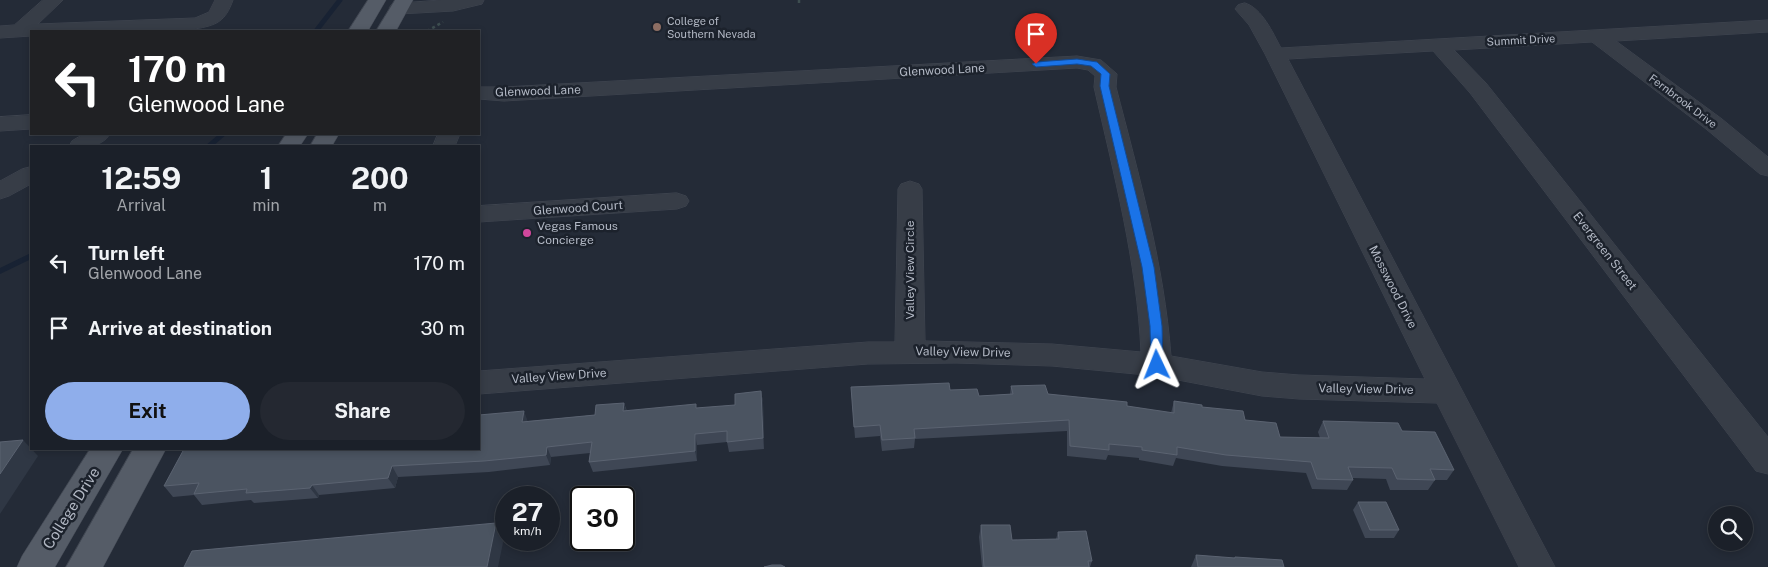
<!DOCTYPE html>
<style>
:root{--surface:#1b2029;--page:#242831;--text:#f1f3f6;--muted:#a0a3a8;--line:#393e46;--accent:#8faeeb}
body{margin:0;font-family:"Public Sans",sans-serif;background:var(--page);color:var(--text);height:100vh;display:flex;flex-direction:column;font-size:19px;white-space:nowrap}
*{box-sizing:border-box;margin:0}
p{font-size:16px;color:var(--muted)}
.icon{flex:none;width:28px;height:28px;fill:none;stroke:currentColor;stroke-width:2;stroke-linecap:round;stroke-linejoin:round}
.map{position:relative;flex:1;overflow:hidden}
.side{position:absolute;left:30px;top:145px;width:450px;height:305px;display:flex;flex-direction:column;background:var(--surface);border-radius:0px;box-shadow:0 2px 8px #0003,0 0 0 1px var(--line)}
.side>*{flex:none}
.banner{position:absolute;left:30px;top:30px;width:450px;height:105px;border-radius:0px;box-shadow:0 2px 8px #0003,0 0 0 1px var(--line);background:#202124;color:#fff;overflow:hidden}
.buttons{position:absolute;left:1708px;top:506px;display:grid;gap:10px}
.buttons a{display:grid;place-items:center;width:45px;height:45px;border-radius:50%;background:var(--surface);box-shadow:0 2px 8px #0003,0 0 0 1px var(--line);font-size:25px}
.speed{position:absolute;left:495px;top:486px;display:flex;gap:10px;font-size:25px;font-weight:700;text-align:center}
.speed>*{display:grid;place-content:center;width:65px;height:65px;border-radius:50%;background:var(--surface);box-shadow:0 2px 8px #0003,0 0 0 1px var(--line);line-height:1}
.speed small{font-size:12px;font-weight:400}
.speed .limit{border:2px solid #111;border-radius:8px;background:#fff;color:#111}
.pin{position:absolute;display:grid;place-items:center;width:42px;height:42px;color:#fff;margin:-51px -21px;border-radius:50% 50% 50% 0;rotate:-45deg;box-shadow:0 0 5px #0007}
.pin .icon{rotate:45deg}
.me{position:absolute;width:55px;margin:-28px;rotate:358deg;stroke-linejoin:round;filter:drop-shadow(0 0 4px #0008)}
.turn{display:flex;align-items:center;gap:18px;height:105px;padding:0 15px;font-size:22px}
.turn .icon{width:65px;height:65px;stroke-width:2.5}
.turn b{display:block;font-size:35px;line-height:42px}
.eta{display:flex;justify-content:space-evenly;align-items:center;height:85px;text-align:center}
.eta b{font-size:30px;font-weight:700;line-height:35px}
.action{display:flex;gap:10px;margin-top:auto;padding:10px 15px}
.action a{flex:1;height:58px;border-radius:30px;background:var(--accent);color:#111;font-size:20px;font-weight:700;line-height:58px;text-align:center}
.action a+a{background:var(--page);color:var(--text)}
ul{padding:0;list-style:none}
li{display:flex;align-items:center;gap:15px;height:65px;padding:0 15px}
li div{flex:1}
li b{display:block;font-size:19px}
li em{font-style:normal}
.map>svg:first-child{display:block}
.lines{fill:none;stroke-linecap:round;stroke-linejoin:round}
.stream-far1{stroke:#182233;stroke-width:5}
.stream{stroke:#182233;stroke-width:5.5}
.minor-casing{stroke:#404651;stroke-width:1}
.major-casing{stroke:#404651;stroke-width:1}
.path{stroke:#3e4e50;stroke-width:2.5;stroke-dasharray:3 3;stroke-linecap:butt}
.minor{fill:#373d47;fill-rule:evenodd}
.major{fill:#555c67;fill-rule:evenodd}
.wall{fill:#3f4755}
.shaded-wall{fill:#2f3744}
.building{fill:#4b5461;stroke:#5b6371}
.route{fill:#1a73e8;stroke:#114b97}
.education-dot{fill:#8d6e63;stroke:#1c222c;stroke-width:2}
.hotel-dot{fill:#d1479c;stroke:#1c222c;stroke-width:2}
.labels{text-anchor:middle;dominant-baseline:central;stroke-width:5;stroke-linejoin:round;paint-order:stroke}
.far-poi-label{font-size:11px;fill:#b2b8c4;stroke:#1c222c;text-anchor:start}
.far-street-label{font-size:11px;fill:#b2b8c4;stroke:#1c222c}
.street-label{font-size:12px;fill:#b2b8c4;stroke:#1c222c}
.poi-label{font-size:12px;fill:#b2b8c4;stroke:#1c222c;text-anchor:start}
.near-street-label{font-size:15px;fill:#b2b8c4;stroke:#1c222c}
</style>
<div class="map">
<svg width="1768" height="567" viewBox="0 0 1768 567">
<rect width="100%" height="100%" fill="#242b37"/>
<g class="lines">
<g class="stream-far1">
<path d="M 316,31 L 340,0"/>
<path d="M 209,146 L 223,134"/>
</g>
<path class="stream" d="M 0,271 L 31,256"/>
<defs>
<g id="minor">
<path d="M 43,0 L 63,0 L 38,24 L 195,18 L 209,12 L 215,0 L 233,0 C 225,22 217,25 195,29 L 31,31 L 31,36 L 0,38 L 0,26 L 14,25 Z"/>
<path d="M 441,0 L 484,0 L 482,4 L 453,11 L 399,14 L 392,12 L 389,8 L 392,4 Z"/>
<path d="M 1245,3 C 1262,8 1273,33 1281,48 L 1768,20 L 1768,32 L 1616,41 L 1722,119 L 1768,157 L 1768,176 L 1760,174 L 1706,129 L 1592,42 L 1454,50 L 1486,83 L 1768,437 L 1768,474 L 1756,471 L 1470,93 L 1433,51 L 1288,59 L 1555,567 L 1519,567 L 1437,403 L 1299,399 L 1262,396 L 1157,376 L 1052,366 L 956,363 L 868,364 L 479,394 L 479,371 L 868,342 L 895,342 L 898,189 L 901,184 L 910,181 L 919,184 L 922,189 L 925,341 L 1052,344 L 1141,352 C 1137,262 1114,175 1094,87 L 1095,76 L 1088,70 L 1077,68 L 504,101 L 479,99 L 479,87 L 504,87 L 1077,56 L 1101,60 L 1117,74 L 1116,87 C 1139,176 1164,264 1171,356 L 1262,372 L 1299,375 L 1425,379 L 1265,54 L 1249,25 L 1235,9 L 1238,5 Z"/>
<path d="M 31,115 L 31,129 L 0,131 L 0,117 Z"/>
<path d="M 84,134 L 110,134 C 100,149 85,146 69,146 L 72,141 Z"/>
<path d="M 438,134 L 460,134 L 455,146 L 433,146 Z"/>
<path d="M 31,167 L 31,184 L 9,196 L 0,199 L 0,181 L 22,169 Z"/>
<path d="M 677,193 L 686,196 L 689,201 L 686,206 L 677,209 L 479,222 L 479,206 Z"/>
</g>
<g id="major">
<path d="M 368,0 L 386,0 L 368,31 L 348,31 Z"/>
<path d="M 395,0 L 413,0 L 396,31 L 376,31 Z"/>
<path d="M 286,134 L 308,134 L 300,146 L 278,146 Z"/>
<path d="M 317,134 L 339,134 L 332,146 L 310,146 Z"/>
<path d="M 90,449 L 123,449 L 55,567 L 17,567 L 22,556 Z"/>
<path d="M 133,449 L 166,449 L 103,567 L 66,567 Z"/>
</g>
</defs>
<use href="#minor" class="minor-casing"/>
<use href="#major" class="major-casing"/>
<g class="path">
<path d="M 799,0 L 799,6"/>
<path d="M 427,31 L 443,22"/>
</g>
<use href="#minor" class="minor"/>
<use href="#major" class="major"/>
</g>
<g class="wall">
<path d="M 1011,386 L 1048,394 L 1171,413 L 1174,401 L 1202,407 L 1245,420 L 1280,437 L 1320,438 L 1318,432 L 1323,421 L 1402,431 L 1454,470 L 1447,480 L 1435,480 L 1428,490 L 1390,490 L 1386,479 L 1353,478 L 1353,480 L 1347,490 L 1312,489 L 1306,473 L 1222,466 L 1176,458 L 1173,466 L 1139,460 L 1139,458 L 1108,455 L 1106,460 L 1067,456 L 1067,431 L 915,439 L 914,448 L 882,451 L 880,436 L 855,438 L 851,387 L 950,390 L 979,396 L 1010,394 Z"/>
<path d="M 761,391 L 763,402 L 764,449 L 729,452 L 727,442 L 697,445 L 697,461 L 593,472 L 589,462 L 590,453 L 551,457 L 550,465 L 489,472 L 398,477 L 395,488 L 319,495 L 318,498 L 254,503 L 251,500 L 202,505 L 194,495 L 173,497 L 164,486 L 479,449 L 528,421 L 595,415 L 624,403 L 627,411 L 697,408 L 735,405 Z"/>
<path d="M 1358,502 L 1399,530 L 1394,538 L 1365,538 L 1353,510 Z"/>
<path d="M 981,525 L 1012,540 L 1056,539 L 1058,532 L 1092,561 L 1090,567 L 982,567 L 979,537 Z"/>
<path d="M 1196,555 L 1234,558 L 1235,557 L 1284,567 L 1191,567 Z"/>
</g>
<g class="shaded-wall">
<path d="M 761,391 L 763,402 L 764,449 L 763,438 Z"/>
<path d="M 624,403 L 627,413 L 623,411 Z"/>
<path d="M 524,411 L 528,422 L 522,422 Z"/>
<path d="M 695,434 L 697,445 L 697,461 L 695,451 Z"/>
<path d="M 23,440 L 38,456 L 0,514 L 0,474 Z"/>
<path d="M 547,447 L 551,457 L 550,465 L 546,455 Z"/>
<path d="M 392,466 L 398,477 L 395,488 L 388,478 Z"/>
<path d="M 312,485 L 319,495 L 318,498 L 310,488 Z"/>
<path d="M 496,523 L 504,538 L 498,567 L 487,567 Z"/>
</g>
<g class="building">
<path d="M 949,383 L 950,390 L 977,389 L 979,396 L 1013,394 L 1011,386 L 1045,385 L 1048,394 L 1127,402 L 1127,406 L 1174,413 L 1174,401 L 1202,405 L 1202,407 L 1243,411 L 1245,420 L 1276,423 L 1280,437 L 1329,438 L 1323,421 L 1398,423 L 1402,431 L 1435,432 L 1454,470 L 1430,469 L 1435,480 L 1397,479 L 1392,468 L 1348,467 L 1353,480 L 1317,479 L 1311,462 L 1226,455 L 1177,447 L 1177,455 L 1142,450 L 1142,447 L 1109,444 L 1109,450 L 1070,446 L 1069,420 L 914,429 L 915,438 L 882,440 L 880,425 L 854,427 L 851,387 Z"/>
<path d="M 761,391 L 763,438 L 727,442 L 727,431 L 695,434 L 695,451 L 589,462 L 592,442 L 547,447 L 546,455 L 484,461 L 392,466 L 388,478 L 312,485 L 310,488 L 246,493 L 247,489 L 194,494 L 199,483 L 164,486 L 184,449 L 479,449 L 479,415 L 524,411 L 522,422 L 595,415 L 596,405 L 624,403 L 623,411 L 696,404 L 696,408 L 735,405 L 735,394 Z"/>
<path d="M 23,440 L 0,474 L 0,442 Z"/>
<path d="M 1358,502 L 1386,502 L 1399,530 L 1370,530 Z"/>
<path d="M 496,523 L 487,567 L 184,567 L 192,551 Z"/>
<path d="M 981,525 L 1010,525 L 1012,540 L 1059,539 L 1058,532 L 1086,531 L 1092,561 L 1088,561 L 1089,567 L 984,567 Z"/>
<path d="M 1196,555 L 1235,558 L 1235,557 L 1282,560 L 1284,567 L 1198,567 Z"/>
<path d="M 772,565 L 781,565 L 785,567 L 764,567 Z"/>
</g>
<path class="route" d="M 1077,59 L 1097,62 L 1110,74 L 1109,86 L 1154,267 L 1162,326 L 1163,365 L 1161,369 L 1152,369 L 1151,365 L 1150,326 L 1142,267 L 1100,86 L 1101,74 L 1091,66 L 1077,64 L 1036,67 L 1032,64 L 1036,62 Z"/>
<circle class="education-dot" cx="657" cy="27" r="5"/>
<circle class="hotel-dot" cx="527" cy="233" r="5"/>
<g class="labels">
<g class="far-poi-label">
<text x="667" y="21">College of<tspan x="667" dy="13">Southern Nevada</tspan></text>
</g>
<g class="far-street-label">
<text transform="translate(1521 40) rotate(-3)">Summit Drive</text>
<text transform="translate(1683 101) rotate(37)">Fernbrook Drive</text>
</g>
<g class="street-label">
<text transform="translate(942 70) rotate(-3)">Glenwood Lane</text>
<text transform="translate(538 91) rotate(-2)">Glenwood Lane</text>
<text transform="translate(578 208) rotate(-4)">Glenwood Court</text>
<text transform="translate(1605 251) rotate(52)">Evergreen Street</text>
<text transform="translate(910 270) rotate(-90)">Valley View Circle</text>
<text transform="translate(1393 287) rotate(63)">Mosswood Drive</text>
<text transform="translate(963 352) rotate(1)">Valley View Drive</text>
<text transform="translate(559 376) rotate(-4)">Valley View Drive</text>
<text transform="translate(1366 389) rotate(1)">Valley View Drive</text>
</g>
<g class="poi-label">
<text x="537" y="226">Vegas Famous<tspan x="537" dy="14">Concierge</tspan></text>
</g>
<g class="near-street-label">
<text transform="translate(71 508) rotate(-58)">College Drive</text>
</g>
</g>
</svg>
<div class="buttons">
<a><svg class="icon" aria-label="search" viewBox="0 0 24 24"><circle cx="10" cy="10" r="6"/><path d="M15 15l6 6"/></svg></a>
</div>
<div class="speed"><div>27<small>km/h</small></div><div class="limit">30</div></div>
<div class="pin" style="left:1036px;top:64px;background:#d93025"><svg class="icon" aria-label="arrive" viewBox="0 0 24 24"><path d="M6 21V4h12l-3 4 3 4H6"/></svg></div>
<svg class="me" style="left:1157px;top:365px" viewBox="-20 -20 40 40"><path d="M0-17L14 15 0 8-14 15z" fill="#1a73e8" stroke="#fff" stroke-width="4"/></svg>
<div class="banner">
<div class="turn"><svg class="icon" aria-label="left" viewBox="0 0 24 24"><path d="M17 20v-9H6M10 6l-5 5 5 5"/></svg><div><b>170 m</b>Glenwood Lane</div></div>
</div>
<section class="side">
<div class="eta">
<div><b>12:59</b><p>Arrival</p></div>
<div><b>1</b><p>min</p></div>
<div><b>200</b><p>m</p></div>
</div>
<ul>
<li><svg class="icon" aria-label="left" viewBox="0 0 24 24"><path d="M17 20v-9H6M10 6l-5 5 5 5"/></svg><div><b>Turn left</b><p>Glenwood Lane</p></div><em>170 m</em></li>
<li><svg class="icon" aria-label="arrive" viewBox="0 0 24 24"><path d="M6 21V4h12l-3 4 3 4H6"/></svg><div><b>Arrive at destination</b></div><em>30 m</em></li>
</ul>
<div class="action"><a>Exit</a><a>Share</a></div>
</section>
</div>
